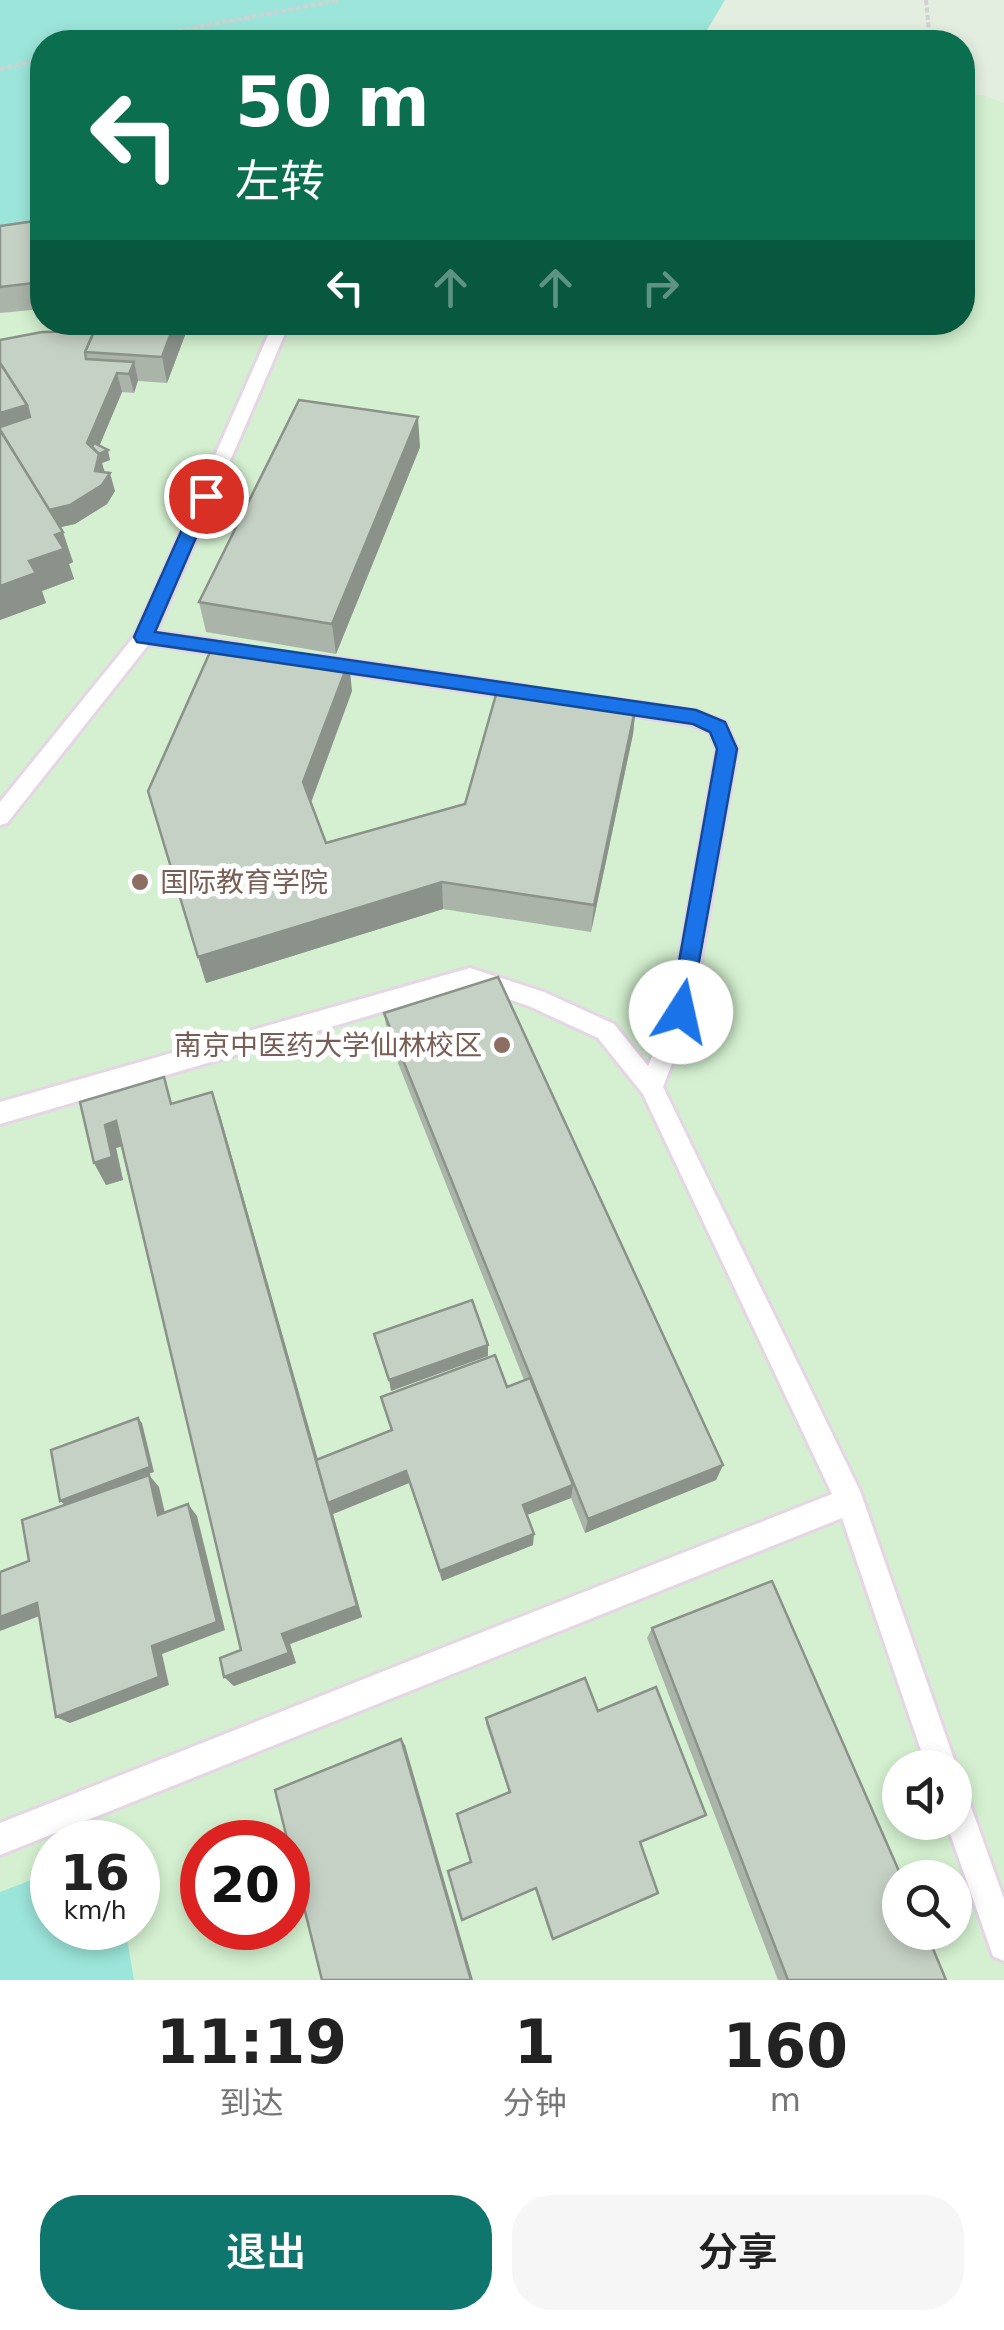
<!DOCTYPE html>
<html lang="zh">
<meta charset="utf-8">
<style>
:root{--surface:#fff;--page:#f6f6f6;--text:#222;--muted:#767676;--accent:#0f766e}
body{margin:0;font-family:"DejaVu Sans","Noto Sans SC",sans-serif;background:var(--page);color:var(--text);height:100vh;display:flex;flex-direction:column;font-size:38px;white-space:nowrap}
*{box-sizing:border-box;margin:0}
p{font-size:32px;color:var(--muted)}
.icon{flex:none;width:55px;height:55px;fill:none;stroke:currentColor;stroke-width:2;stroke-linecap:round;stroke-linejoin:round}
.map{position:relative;height:1980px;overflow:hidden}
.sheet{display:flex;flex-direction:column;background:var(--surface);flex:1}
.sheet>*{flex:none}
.hud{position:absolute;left:30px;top:30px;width:945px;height:305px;border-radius:40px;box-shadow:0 5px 15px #0003;background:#0b6e4f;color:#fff;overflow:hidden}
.buttons{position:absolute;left:882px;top:1750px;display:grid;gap:20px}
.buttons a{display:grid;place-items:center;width:90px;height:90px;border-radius:50%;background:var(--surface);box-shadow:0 5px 15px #0003;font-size:50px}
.speed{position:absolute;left:30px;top:1820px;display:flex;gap:20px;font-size:50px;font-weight:700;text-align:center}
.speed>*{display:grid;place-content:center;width:130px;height:130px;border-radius:50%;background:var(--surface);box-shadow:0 5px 15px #0003;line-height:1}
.speed small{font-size:25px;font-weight:400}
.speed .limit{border:15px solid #d22;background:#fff;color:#111}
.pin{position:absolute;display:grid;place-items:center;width:85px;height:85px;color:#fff;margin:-42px;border:5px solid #fff;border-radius:50%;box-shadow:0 2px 10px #0007}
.me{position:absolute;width:110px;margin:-55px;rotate:10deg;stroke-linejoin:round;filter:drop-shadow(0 0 8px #0008)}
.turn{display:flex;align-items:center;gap:35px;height:210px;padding:0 40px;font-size:45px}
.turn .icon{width:130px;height:130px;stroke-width:2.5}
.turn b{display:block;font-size:70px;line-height:85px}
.lanes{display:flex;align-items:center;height:95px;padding:0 40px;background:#0003;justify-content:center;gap:50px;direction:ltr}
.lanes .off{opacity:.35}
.eta{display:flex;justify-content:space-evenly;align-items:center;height:170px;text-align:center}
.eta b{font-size:60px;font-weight:600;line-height:70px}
.action{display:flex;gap:20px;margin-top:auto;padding:20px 40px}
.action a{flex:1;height:115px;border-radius:40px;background:var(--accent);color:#fff;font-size:40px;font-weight:600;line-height:115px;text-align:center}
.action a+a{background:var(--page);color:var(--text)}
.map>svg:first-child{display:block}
.education{fill:#d4f0d0;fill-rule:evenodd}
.green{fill:#9ce5da}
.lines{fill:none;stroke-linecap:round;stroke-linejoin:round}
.lane-casing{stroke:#e5d5e5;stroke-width:6}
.path{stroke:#d1d1d1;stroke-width:4;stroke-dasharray:5 2.5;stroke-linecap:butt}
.lane{fill:#fff;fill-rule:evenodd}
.wall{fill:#aab4a9}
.shaded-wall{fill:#8b928a}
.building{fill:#c6d1c5;stroke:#8b928a;stroke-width:2.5}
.route{fill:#1a73e8;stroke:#114b97;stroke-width:2.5}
.education-dot{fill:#8d6e63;stroke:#fff;stroke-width:4}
.labels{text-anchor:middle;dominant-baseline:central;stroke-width:10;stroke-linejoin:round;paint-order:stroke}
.education-label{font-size:28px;fill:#785e54;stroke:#fff;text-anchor:start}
</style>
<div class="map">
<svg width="1004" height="1980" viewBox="0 0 1004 1980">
<rect width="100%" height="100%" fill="#e3eee0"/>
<path class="education" d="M 963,94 L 983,95 L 1004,103 L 1004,1980 L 0,1980 L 0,219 L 42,213 L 42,322 L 962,322 ZM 900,1768 L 955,1768 L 955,1822 L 900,1822 ZM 52,1842 L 138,1842 L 138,1928 L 52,1928 ZM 202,1842 L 288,1842 L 288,1928 L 202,1928 ZM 900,1878 L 955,1878 L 955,1932 L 900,1932 Z"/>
<g class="green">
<path d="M 0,0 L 725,0 L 700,42 L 42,42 L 42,226 L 0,236 Z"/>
<path d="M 52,1872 L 52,1928 L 125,1928 L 134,1980 L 0,1980 L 0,1892 Z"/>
</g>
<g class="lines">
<defs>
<g id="lane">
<path d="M 274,322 L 290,322 L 156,632 L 239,644 L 249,651 L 239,658 L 149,644 L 7,823 L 0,825 L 0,802 L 136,634 Z"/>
<path d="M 320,656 L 526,686 L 536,693 L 526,700 L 313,668 L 310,663 Z"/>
<path d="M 607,698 L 695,711 L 725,722 L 737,749 L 692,1012 L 663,1087 L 860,1491 L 957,1768 L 955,1773 L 955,1768 L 927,1768 L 842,1518 L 0,1855 L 0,1823 L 832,1494 L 643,1094 L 598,1038 L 529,1006 L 470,986 L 0,1124 L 0,1102 L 470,968 L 544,992 L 614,1024 L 648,1066 L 670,1012 L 717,749 L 710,732 L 692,725 L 600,710 L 597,705 L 600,700 Z"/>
<path d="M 955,1789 L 966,1793 L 1004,1899 L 1004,1961 L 993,1956 L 946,1822 L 955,1822 Z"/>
</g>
</defs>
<use href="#lane" class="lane-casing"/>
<g class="path">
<path d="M 926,0 L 930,42"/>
<path d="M 119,42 L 340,0"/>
<path d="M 0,69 L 42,59"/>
</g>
<use href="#lane" class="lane"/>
</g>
<g class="wall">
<path d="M 42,220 L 42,309 L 0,313 L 0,226 Z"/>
<path d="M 98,322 L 190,322 L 167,383 L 138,381 L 134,393 L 122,392 L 99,446 L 110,460 L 102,463 L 104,472 L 115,491 L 107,504 L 75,524 L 60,527 L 73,562 L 69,564 L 74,579 L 42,591 L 46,603 L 0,620 L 0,340 L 94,331 Z"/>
<path d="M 420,447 L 336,654 L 206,632 L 199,602 Z"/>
<path d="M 352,691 L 311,803 L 326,843 L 465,804 L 636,705 L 633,734 L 591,932 L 443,909 L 206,983 Z"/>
<path d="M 384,1013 L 723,1465 L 716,1480 L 585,1533 L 571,1498 L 526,1515 L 533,1545 L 442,1581 L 409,1483 L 333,1514 L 362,1617 L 290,1644 L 296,1663 L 234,1686 L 224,1677 L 241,1650 L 121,1146 L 116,1148 L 123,1180 L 106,1185 L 94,1163 L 174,1103 L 220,1115 L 317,1459 L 391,1430 L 381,1397 L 507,1387 L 524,1380 L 388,1038 Z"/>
<path d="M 652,1628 L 946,1980 L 778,1980 L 647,1638 Z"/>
<path d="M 486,1718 L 640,1843 L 553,1939 L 551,1938 L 535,1889 L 471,1862 L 509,1792 L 486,1724 Z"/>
</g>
<g class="shaded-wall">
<path d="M 175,322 L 190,322 L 167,383 L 162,357 Z"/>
<path d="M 134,362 L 138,380 L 134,393 L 129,374 Z"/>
<path d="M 117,373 L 122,392 L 96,454 L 108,450 L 110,460 L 102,463 L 105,473 L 110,473 L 115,491 L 107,504 L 75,524 L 52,529 L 46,510 L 87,443 Z"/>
<path d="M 27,405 L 36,435 L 0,435 L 0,413 Z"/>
<path d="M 418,417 L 420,447 L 336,654 L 332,624 Z"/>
<path d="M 63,532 L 73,562 L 69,564 L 74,579 L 42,591 L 46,603 L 0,620 L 0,586 L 29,561 L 55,535 Z"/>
<path d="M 349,661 L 352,691 L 308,810 L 303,782 Z"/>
<path d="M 636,705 L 633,734 L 591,932 L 594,905 Z"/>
<path d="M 442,882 L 443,909 L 206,983 L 198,957 Z"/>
<path d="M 212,1092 L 220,1115 L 330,1502 L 406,1471 L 409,1483 L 333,1514 L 362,1617 L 290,1644 L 296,1663 L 234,1686 L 224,1677 L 282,1634 Z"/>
<path d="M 116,1121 L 127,1145 L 116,1148 L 123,1180 L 106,1185 L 94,1163 L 105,1125 Z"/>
<path d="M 488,1345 L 488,1356 L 391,1391 L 389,1380 Z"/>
<path d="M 138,1418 L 142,1423 L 154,1472 L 65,1505 L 60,1501 Z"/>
<path d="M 723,1465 L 716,1480 L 585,1533 L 588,1519 Z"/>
<path d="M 149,1475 L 159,1487 L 168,1526 L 158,1515 Z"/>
<path d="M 573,1485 L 571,1498 L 522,1517 L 523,1505 Z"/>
<path d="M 188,1504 L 197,1516 L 225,1630 L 162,1654 L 169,1685 L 70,1723 L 56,1717 L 152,1646 Z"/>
<path d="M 534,1534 L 533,1545 L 442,1581 L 440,1571 Z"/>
<path d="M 37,1603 L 50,1612 L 0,1631 L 0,1617 Z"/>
<path d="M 401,1739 L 405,1745 L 473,1980 L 471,1980 Z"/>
</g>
<g class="building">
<path d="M 42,220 L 42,282 L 0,287 L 0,226 Z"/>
<path d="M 98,322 L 175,322 L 162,357 L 85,352 Z"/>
<path d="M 94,331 L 85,352 L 86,359 L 134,362 L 129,374 L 117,373 L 87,443 L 99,454 L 95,471 L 110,473 L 102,485 L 70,505 L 49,510 L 0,430 L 0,427 L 30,417 L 27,405 L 0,363 L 0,340 L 42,332 Z"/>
<path d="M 0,363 L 27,405 L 0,413 Z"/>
<path d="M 299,400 L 418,417 L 332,624 L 199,602 Z"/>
<path d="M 0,430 L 63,532 L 55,535 L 64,549 L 29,561 L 36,573 L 0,586 Z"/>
<path d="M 94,443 L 108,450 L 99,454 L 92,447 Z"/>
<path d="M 215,641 L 349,661 L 303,782 L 326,843 L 465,804 L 499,684 L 636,705 L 594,905 L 442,882 L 198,957 L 148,791 Z"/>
<path d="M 498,977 L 723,1465 L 588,1519 L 384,1013 Z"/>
<path d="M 164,1077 L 171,1104 L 212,1092 L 357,1606 L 282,1634 L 289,1653 L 224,1677 L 220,1658 L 241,1650 L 116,1121 L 105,1125 L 112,1157 L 94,1163 L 80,1102 Z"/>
<path d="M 472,1300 L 488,1345 L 389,1380 L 374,1334 Z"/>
<path d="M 495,1355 L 507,1387 L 530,1378 L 573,1485 L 523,1505 L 534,1534 L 440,1571 L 406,1471 L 328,1503 L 316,1460 L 392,1430 L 381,1397 Z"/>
<path d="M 138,1418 L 150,1467 L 60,1501 L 51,1450 Z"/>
<path d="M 149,1475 L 158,1515 L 188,1504 L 217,1622 L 152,1646 L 159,1677 L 56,1717 L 37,1603 L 0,1617 L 0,1572 L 29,1561 L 22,1520 Z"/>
<path d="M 772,1581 L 902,1878 L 900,1878 L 900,1932 L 926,1932 L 946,1980 L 788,1980 L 652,1628 Z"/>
<path d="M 585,1678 L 598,1711 L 656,1687 L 706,1815 L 640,1842 L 658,1893 L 553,1939 L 536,1888 L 462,1920 L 448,1871 L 471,1862 L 457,1814 L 510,1792 L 486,1718 Z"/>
<path d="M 401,1739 L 471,1980 L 322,1980 L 275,1790 Z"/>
</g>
<path class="route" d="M 206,491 L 214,496 L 155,632 L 696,710 L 725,722 L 737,749 L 689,1018 L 673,1018 L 670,1012 L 717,749 L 710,732 L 693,724 L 137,642 L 134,637 L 197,496 Z"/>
<g class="education-dot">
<circle cx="140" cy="882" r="10"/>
<circle cx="502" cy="1045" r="10"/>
</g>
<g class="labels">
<g class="education-label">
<text x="160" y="882">国际教育学院</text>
<text x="482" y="1045" text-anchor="end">南京中医药大学仙林校区</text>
</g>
</g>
</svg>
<div class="buttons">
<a><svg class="icon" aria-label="sound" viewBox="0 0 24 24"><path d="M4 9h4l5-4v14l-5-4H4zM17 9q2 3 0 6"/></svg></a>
<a><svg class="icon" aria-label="search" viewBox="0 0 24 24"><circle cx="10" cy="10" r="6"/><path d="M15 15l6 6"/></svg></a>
</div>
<div class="speed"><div>16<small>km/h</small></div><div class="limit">20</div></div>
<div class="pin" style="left:206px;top:496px;background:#d93025"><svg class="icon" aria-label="arrive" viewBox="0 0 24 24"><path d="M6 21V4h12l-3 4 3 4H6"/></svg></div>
<svg class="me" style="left:681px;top:1012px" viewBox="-20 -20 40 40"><circle r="19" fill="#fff"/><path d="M0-13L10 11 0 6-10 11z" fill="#1a73e8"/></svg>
<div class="hud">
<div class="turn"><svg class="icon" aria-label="left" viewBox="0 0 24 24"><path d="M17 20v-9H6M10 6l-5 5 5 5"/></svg><div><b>50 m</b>左转</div></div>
<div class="lanes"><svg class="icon" aria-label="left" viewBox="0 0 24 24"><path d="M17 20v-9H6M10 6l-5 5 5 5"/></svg><svg class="icon off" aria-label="ahead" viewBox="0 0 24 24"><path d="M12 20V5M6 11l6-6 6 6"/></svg><svg class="icon off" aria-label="ahead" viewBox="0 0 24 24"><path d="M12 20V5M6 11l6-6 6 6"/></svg><svg class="icon off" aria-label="right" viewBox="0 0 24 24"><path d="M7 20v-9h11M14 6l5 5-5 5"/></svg></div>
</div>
</div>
<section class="sheet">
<div class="eta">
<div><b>11:19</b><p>到达</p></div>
<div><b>1</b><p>分钟</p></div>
<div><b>160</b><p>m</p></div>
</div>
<div class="action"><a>退出</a><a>分享</a></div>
</section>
